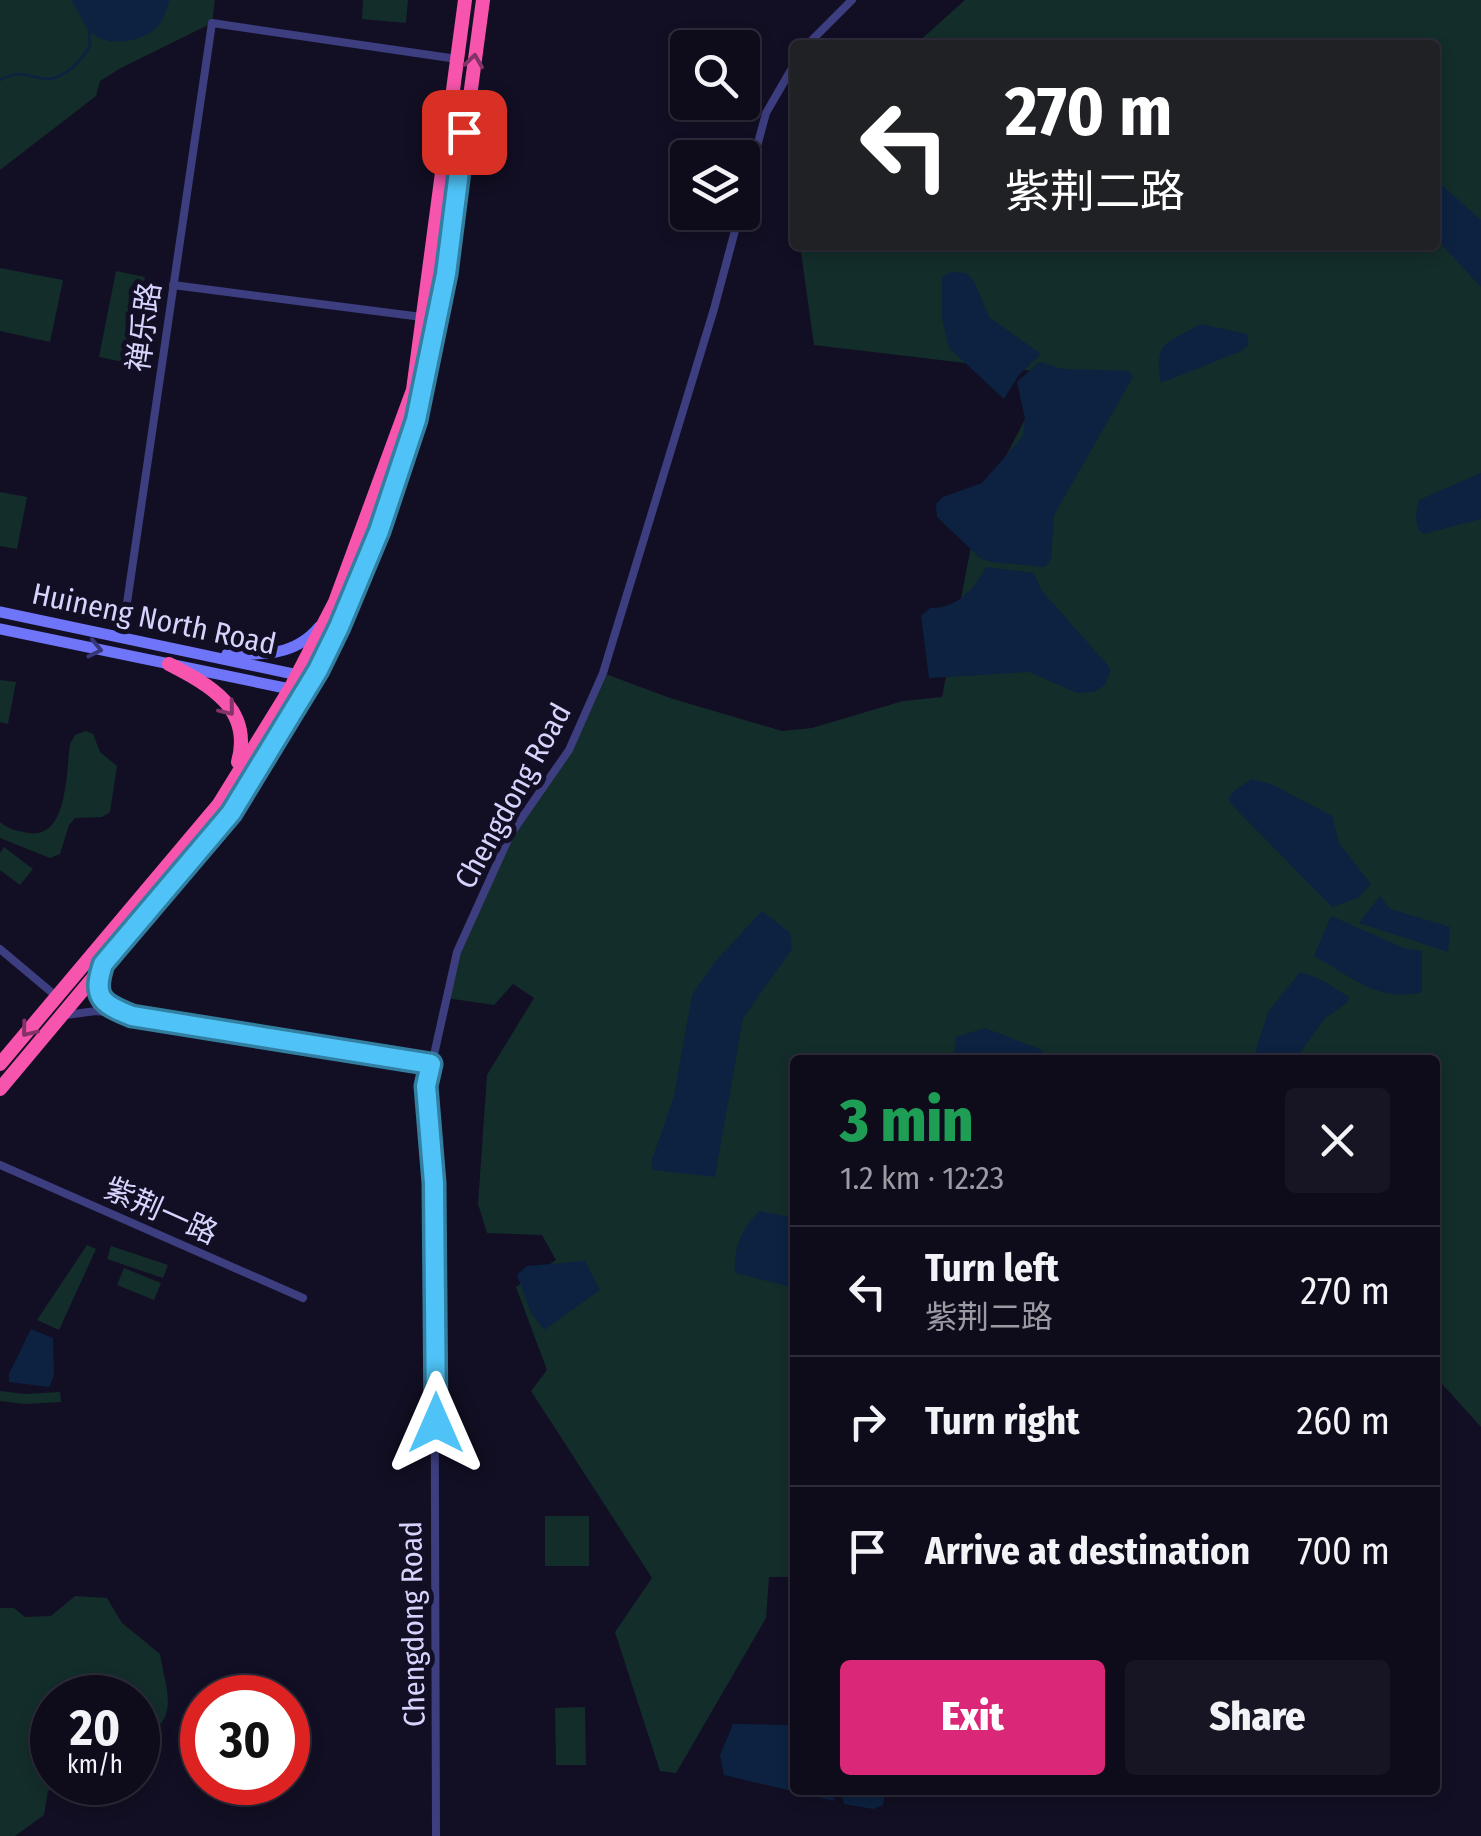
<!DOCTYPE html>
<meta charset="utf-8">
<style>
:root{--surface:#0e0b1b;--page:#171424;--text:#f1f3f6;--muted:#9b9ba3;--line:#2e2b3a;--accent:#db2777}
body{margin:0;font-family:"Fira Sans Condensed","Noto Sans SC",sans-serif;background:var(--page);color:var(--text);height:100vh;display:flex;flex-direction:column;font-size:38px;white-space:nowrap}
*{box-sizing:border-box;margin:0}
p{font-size:32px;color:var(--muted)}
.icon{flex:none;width:55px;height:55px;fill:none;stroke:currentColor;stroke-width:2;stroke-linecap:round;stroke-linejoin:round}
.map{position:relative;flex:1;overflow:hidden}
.side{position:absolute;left:790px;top:1055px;width:650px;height:740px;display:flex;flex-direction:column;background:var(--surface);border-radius:10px;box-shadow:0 5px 15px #0003,0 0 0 2px var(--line)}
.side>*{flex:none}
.banner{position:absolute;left:790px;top:40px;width:650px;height:210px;border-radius:10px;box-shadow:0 5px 15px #0003,0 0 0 2px var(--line);background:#202124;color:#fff;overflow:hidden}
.tools{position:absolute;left:670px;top:30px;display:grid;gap:20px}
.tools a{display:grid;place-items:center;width:90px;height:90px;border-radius:10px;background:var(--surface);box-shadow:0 5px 15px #0003,0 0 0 2px var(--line);font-size:50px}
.speed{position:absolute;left:30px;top:1675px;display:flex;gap:20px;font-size:50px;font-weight:700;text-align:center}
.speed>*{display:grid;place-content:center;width:130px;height:130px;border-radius:50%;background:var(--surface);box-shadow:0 5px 15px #0003,0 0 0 2px var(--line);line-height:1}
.speed small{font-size:25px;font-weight:400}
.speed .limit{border:15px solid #d22;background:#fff;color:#111}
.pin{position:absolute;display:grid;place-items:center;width:85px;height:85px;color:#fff;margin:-42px;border-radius:20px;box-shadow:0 5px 15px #0006}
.me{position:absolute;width:110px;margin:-55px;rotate:0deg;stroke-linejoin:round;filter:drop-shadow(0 0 8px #0008)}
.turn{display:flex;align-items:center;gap:35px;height:210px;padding:0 50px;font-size:45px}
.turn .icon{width:130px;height:130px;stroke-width:2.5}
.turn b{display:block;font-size:70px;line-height:85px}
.round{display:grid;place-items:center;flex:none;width:105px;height:105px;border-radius:10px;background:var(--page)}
.overview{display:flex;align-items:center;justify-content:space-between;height:170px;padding:0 50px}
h1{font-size:60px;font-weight:800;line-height:75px;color:#1e9e55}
.cta{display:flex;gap:20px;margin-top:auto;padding:20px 50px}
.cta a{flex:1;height:115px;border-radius:10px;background:var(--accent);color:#fff;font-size:40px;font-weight:800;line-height:115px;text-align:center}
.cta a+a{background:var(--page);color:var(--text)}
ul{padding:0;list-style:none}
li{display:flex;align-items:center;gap:30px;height:130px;padding:0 50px;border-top:2px solid var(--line)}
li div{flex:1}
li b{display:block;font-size:38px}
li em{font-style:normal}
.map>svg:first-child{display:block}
.green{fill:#132d2b}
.water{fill:#0c2240}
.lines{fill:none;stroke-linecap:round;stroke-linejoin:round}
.stream{stroke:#0c2240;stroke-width:2.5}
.street{stroke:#3d3e80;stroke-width:8}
.secondary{stroke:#6f75f8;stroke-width:11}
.highway{stroke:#f755ad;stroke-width:14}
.oneway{stroke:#843268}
.oneway2{stroke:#373879}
.route-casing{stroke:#337fa1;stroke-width:25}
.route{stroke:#4fc3f7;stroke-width:18}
.labels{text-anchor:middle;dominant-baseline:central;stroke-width:10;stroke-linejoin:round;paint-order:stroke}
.street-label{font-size:30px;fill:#d6d4fd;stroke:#120f24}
</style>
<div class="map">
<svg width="1481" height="1836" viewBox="0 0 1481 1836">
<rect width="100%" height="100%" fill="#120f24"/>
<g class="green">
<path d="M 0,0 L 215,0 L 212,23 L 121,68 L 100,81 L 96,96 L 0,170 Z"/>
<path d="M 363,0 L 408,0 L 406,23 L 362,19 Z"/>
<path d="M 965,0 L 1481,0 L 1481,1427 L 1435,1376 L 1435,1060 L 795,1060 L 795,1577 L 769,1577 L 766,1618 L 676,1773 L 660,1771 L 615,1632 L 652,1578 L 531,1391 L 547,1370 L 516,1287 L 556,1260 L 542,1235 L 487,1233 L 478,1204 L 487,1075 L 534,998 L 513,984 L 494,1005 L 446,998 L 457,952 L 510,835 L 569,750 L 603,673 L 670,698 L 782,731 L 812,728 L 903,701 L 942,697 L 978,510 L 1049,373 L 814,345 L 800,245 L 1435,245 L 1435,45 L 915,45 Z"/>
<path d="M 0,268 L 63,280 L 50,342 L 0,331 Z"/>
<path d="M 116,271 L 145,277 L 128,363 L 99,357 Z"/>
<path d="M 0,492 L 27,497 L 17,549 L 0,546 Z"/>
<path d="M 0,680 L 16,682 L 8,724 L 0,722 Z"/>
<path d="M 86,731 L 93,734 L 100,752 L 117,766 L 110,812 L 102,817 L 75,818 L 69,825 L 60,854 L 50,858 L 0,838 L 0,822 C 10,830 17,831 29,833 C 68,839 66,772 70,744 L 75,735 Z"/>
<path d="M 4,847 L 33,869 L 20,885 L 0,870 L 0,853 Z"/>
<path d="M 87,1245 L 96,1249 L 59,1330 L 37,1320 Z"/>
<path d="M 111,1246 L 168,1265 L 163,1278 L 107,1259 Z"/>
<path d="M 124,1268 L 161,1283 L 154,1300 L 117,1285 Z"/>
<path d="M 0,1391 L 26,1394 L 60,1392 L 61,1402 L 25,1404 L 0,1401 Z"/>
<rect x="545" y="1516" width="44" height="50"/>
<path d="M 75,1596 L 107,1598 L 122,1623 L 160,1654 C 167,1696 181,1718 138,1742 L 138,1698 L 52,1698 L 52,1782 L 63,1783 L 48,1791 L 44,1815 L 15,1836 L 0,1836 L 0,1608 L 14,1608 L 25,1617 L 51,1616 Z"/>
<path d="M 585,1707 L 586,1765 L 556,1765 L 555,1708 Z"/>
</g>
<g class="water">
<path d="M 71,0 L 169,0 L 169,2 C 166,11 163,23 154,30 C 139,42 110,47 93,34 C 84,27 78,10 71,0 Z"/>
<path d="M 1435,179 L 1481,220 L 1481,287 L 1440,243 L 1435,241 Z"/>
<path d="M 951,272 L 966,273 L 974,281 L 989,317 L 1041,354 L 1018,376 L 1004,399 L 949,348 L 942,319 L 942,277 Z"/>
<path d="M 1200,324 L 1247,334 L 1249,345 L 1239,352 L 1161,383 C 1154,340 1166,345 1200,324 Z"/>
<path d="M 1039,362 L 1063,369 L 1129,371 L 1133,377 L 1054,515 L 1051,559 L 1045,567 L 991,562 L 980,558 L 937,517 L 936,504 L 943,497 L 982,483 L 1023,436 L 1025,419 L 1017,382 Z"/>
<path d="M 1481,473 L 1481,519 L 1423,534 C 1413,525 1416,512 1419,500 Z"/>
<path d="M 986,567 L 1034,573 L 1042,591 L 1111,669 L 1105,685 L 1094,692 L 1077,693 L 1029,672 L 929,678 L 921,616 L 930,608 C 957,609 974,589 986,567 Z"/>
<path d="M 1252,779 L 1273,785 L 1332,816 L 1339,843 L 1371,884 L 1358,898 L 1332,907 L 1232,805 L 1228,799 L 1235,790 Z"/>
<path d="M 1380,896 L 1390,909 L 1450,927 L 1448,952 L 1359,923 Z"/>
<path d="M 762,911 L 790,933 L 792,949 L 743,1018 L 715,1177 L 653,1170 L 651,1163 L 674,1096 L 692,995 L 714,963 Z"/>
<path d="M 1331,916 L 1404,948 L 1422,951 L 1422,992 C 1377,1003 1351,976 1314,956 Z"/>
<path d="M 1300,972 L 1320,979 L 1349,997 L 1347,1003 L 1325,1018 L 1295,1060 L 1253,1060 L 1268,1012 Z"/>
<path d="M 985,1028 L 1042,1050 L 1040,1060 L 954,1060 L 956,1037 Z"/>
<path d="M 760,1211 L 795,1218 L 795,1288 L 735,1273 C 733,1249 742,1226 760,1211 Z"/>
<path d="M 585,1261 L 600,1290 L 544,1330 L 531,1313 L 517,1275 L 527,1266 Z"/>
<path d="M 31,1329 L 53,1338 L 54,1376 L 49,1387 L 9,1382 L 9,1374 Z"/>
<path d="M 733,1724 L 795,1725 L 795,1790 L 833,1790 L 834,1801 L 724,1775 L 720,1755 Z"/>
<path d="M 841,1790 L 885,1790 L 883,1805 L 873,1809 L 844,1804 Z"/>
</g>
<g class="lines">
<path class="stream" d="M 0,80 C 22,69 26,77 47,79 C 62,80 85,59 90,44 C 90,43 89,29 89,28"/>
<g class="street">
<path d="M 807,45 L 852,0"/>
<path d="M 742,202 L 766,113 L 795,63"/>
<path d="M 173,285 L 422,317"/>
<path d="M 122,637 L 212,23 L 457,59"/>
<path d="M 0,949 L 56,996"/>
<path d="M 100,975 C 94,991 102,1005 118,1011"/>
<path d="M 66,1015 L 96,1011 L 132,1015 L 431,1064"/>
<path d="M 0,1165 L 303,1298"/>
<path d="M 436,1836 L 434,1183 L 427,1086 L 457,952 L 510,835 L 569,750 L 603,673 L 714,309 L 740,212"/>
</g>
<g class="secondary">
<path d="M 0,612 L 298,675"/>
<path d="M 0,629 L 290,689"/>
<path d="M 227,654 C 263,655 295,656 319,627"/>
</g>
<g class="highway">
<path d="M 169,664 C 210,685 253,709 238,762"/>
<path d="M 0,1064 L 219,804 L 290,689 L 335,602 L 413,390 L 465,0"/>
<path d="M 0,1089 L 231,813 L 318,670 L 339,627 L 379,531 L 417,421 L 446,274 L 483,0"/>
</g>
</g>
<defs><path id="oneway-chevron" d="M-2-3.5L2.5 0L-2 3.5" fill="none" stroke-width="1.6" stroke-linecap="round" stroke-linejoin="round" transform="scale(2.5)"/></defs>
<g class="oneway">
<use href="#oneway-chevron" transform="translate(474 61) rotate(-82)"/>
<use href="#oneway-chevron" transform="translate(228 709) rotate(51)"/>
<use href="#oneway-chevron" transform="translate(28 1030) rotate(129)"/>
</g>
<use class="oneway2" href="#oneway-chevron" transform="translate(95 649) rotate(12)"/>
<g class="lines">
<defs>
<path id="route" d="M 436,1423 L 434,1183 L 426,1086 L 431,1064 L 132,1016 C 101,1004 92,997 103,964 L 231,813 L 318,670 L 339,627 L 379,531 L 416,420 L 446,274 L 464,132"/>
</defs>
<use href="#route" class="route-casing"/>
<use href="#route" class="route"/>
</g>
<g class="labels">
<g class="street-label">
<text transform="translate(144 327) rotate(-82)">禅乐路</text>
<text transform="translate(154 619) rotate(12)">Huineng North Road</text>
<text transform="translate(513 796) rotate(-61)">Chengdong Road</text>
<text transform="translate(161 1211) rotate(24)">紫荆一路</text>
<text transform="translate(413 1624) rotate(-91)">Chengdong Road</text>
</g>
</g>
</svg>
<div class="tools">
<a><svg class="icon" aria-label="search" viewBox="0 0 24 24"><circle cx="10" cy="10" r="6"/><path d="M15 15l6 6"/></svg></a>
<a><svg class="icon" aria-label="layers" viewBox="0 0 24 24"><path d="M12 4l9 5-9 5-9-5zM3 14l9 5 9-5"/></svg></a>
</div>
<div class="speed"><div>20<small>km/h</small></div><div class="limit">30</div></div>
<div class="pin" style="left:464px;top:132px;background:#d93025"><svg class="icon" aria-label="arrive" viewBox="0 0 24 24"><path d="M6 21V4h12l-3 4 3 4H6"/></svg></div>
<svg class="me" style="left:436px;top:1423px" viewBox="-20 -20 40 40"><path d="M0-17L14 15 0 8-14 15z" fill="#4fc3f7" stroke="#fff" stroke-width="4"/></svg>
<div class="banner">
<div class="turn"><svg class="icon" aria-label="left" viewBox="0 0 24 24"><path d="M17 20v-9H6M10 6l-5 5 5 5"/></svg><div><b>270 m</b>紫荆二路</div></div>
</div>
<section class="side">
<div class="overview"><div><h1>3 min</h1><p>1.2 km · 12:23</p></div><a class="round"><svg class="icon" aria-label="close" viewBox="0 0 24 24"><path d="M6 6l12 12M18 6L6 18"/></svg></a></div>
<ul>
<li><svg class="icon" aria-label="left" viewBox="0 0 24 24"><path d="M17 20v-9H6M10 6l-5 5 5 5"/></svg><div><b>Turn left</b><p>紫荆二路</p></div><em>270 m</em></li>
<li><svg class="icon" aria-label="right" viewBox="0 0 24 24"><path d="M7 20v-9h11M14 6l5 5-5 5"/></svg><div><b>Turn right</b></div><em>260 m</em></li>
<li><svg class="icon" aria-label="arrive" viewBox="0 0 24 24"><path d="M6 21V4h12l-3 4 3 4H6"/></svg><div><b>Arrive at destination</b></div><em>700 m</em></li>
</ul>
<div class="cta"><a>Exit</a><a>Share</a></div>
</section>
</div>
